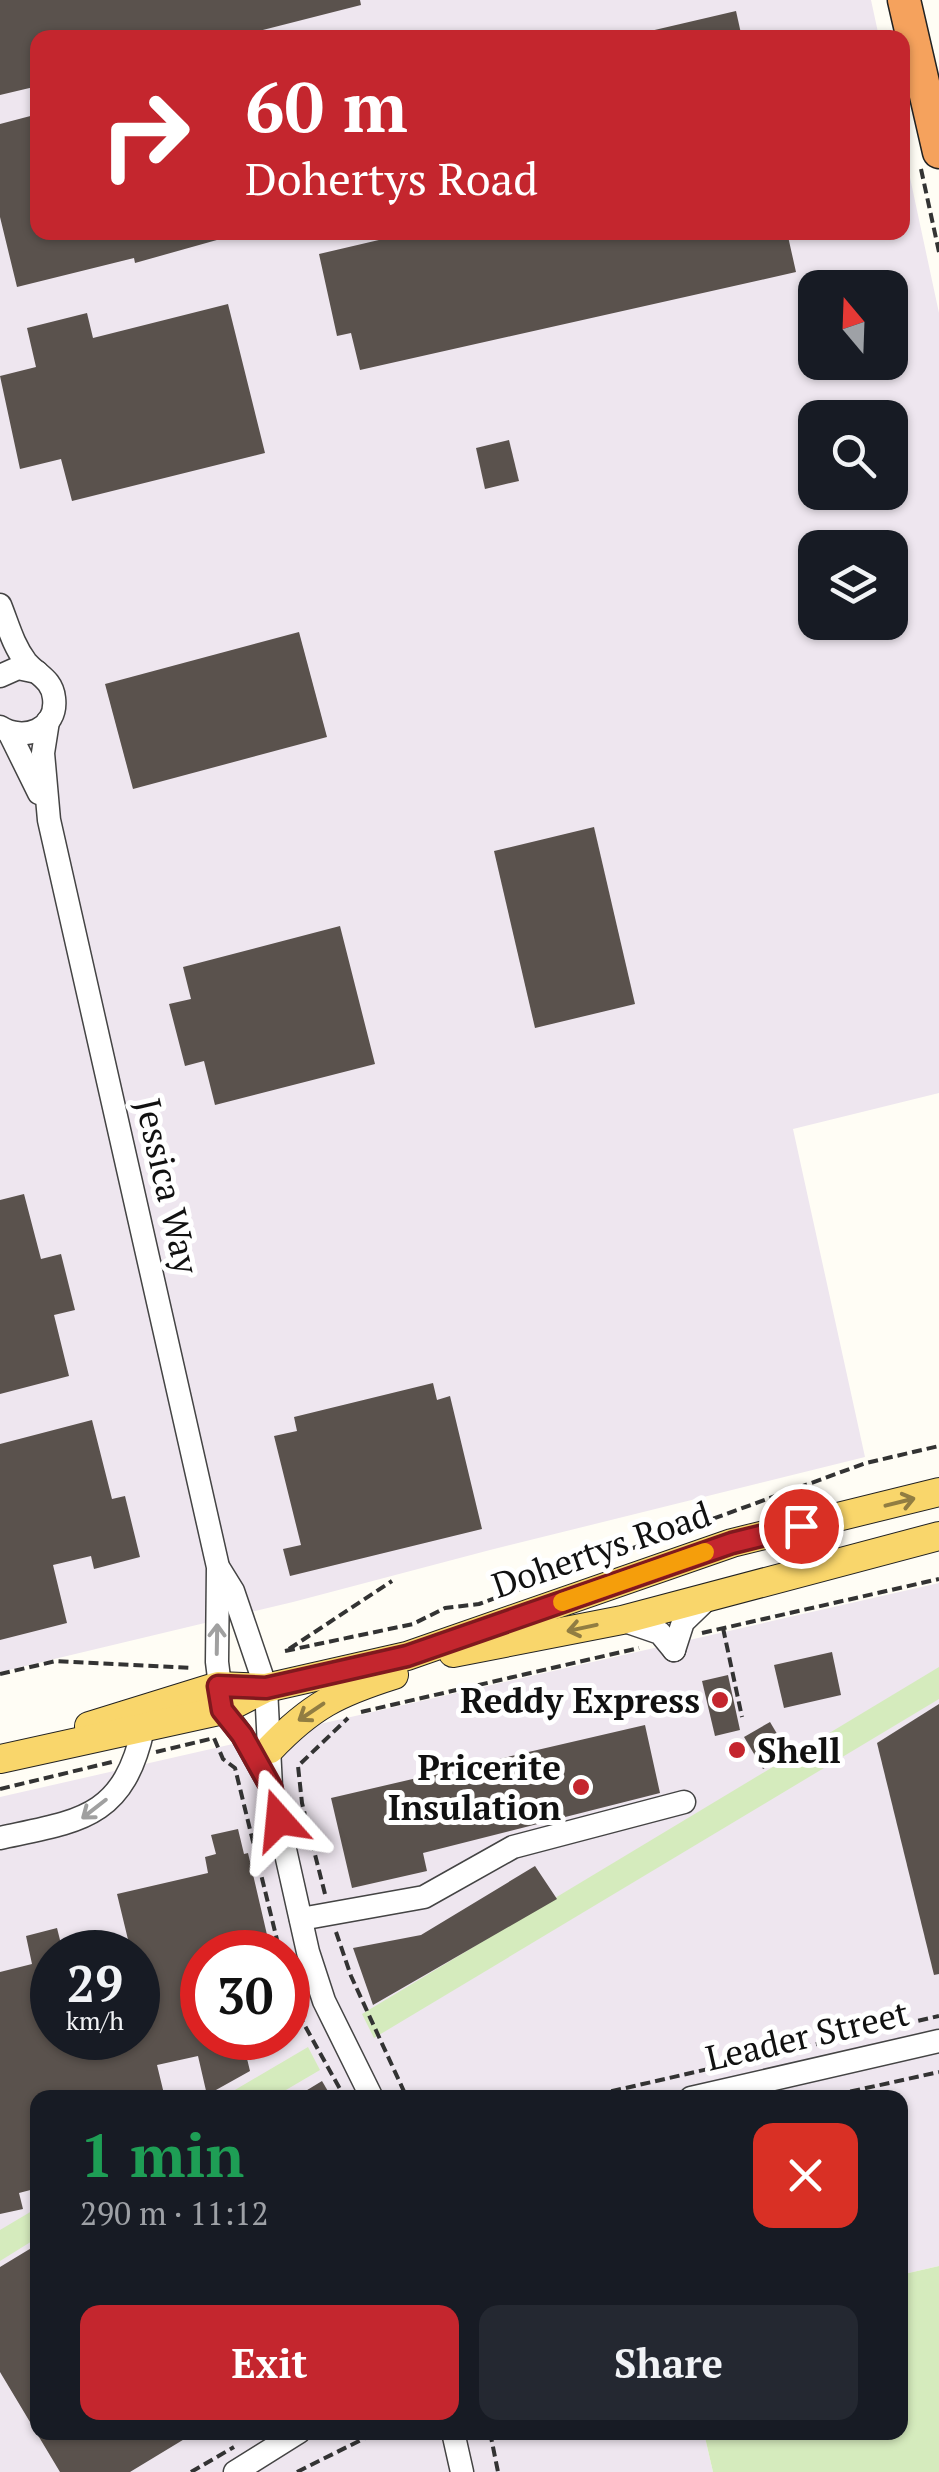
<!DOCTYPE html>
<meta charset="utf-8">
<style>
:root{--surface:#171b24;--page:#242831;--text:#f1f3f6;--muted:#9ea1a6;--accent:#c4262e}
body{margin:0;font-family:"PT Serif",serif;background:var(--page);color:var(--text);height:100vh;display:flex;flex-direction:column;font-size:38px;white-space:nowrap}
*{box-sizing:border-box;margin:0}
p{font-size:32px;color:var(--muted)}
.icon{flex:none;width:55px;height:55px;fill:none;stroke:currentColor;stroke-width:2;stroke-linecap:round;stroke-linejoin:round}
.map{position:relative;flex:1;overflow:hidden}
.drawer{position:absolute;left:30px;top:2090px;width:878px;height:350px;display:flex;flex-direction:column;background:var(--surface);border-radius:20px;box-shadow:0 2px 8px #0004}
.drawer>*{flex:none}
.top-card{position:absolute;left:30px;top:30px;width:880px;height:210px;border-radius:20px;box-shadow:0 2px 8px #0004;background:#c4262e;color:#fff;overflow:hidden}
.needle{width:65px;rotate:341deg}
.buttons{position:absolute;left:798px;top:270px;display:grid;gap:20px}
.buttons a{display:grid;place-items:center;width:110px;height:110px;border-radius:20px;background:var(--surface);box-shadow:0 2px 8px #0004;font-size:50px}
.speed{position:absolute;left:30px;top:1930px;display:flex;gap:20px;font-size:50px;font-weight:700;text-align:center}
.speed>*{display:grid;place-content:center;width:130px;height:130px;border-radius:50%;background:var(--surface);box-shadow:0 2px 8px #0004;line-height:1}
.speed small{font-size:25px;font-weight:400}
.speed .limit{border:15px solid #d22;background:#fff;color:#111}
.pin{position:absolute;display:grid;place-items:center;width:85px;height:85px;color:#fff;margin:-42px;border:5px solid #fff;border-radius:50%;box-shadow:0 2px 10px #0007}
.me{position:absolute;width:110px;margin:-55px;rotate:342deg;stroke-linejoin:round;filter:drop-shadow(0 0 8px #0008)}
.turn{display:flex;align-items:center;gap:35px;height:210px;padding:0 50px;font-size:45px}
.turn .icon{width:130px;height:130px;stroke-width:2.5}
.turn b{display:block;font-size:70px;line-height:85px}
.round{display:grid;place-items:center;flex:none;width:105px;height:105px;border-radius:20px;background:var(--page)}
.headline{display:flex;align-items:center;justify-content:space-between;height:170px;padding:0 50px}
h1{font-size:60px;font-weight:700;line-height:75px;color:#1e9e55}
.action{display:flex;gap:20px;margin-top:auto;padding:20px 50px}
.action a{flex:1;height:115px;border-radius:20px;background:var(--accent);color:#fff;font-size:40px;font-weight:700;line-height:115px;text-align:center}
.action a+a{background:var(--page);color:var(--text)}
.map>svg:first-child{display:block}
.industrial{fill:#eee6ef;fill-rule:evenodd}
.green{fill:#d5ebbd}
.building{fill:#5a524d}
.lines{fill:none;stroke-linecap:round;stroke-linejoin:round}
.minor-casing{stroke:#444;stroke-width:25}
.major-casing{stroke:#222;stroke-width:30}
.highway-casing{stroke:#222;stroke-width:35}
.path{stroke:#333;stroke-width:4;stroke-dasharray:10 5;stroke-linecap:butt}
.minor{stroke:#fff;stroke-width:22}
.major{stroke:#f9d66b;stroke-width:28}
.highway{stroke:#f5a25d;stroke-width:32}
.oneway{stroke:#917d42}
.oneway2{stroke:#a0a0a0}
.route-casing{stroke:#7f191e;stroke-width:25}
.route{stroke:#c4262e;stroke-width:18}
.slow{stroke:#f59e0b;stroke-width:18}
.poi-dot{fill:#c4262e;stroke:#fff;stroke-width:4}
.labels{text-anchor:middle;dominant-baseline:central;stroke-width:10;stroke-linejoin:round;paint-order:stroke}
.street-label{font-size:35px;fill:#111;stroke:#fff}
.poi-label{font-size:35px;font-weight:bold;fill:#111;stroke:#fff;text-anchor:end}
</style>
<div class="map">
<svg width="939" height="2472" viewBox="0 0 939 2472">
<rect width="100%" height="100%" fill="#fffdf5"/>
<g class="industrial">
<path d="M 0,0 L 871,0 L 879,37 L 38,38 L 38,232 L 902,232 L 903,145 L 939,313 L 939,1093 L 793,1129 L 865,1457 L 490,1550 L 293,1602 L 0,1672 ZM 815,288 L 890,288 L 890,362 L 815,362 ZM 815,418 L 890,418 L 890,492 L 815,492 ZM 815,548 L 890,548 L 890,622 L 815,622 Z"/>
<path d="M 939,1583 L 939,2266 L 900,2275 L 900,2098 L 38,2098 L 38,2432 L 704,2433 L 713,2472 L 0,2472 L 0,1797 ZM 52,1952 L 138,1952 L 138,2038 L 52,2038 ZM 202,1952 L 288,1952 L 288,2038 L 202,2038 Z"/>
</g>
<g class="green">
<path d="M 939,1667 L 939,1699 L 374,2038 L 362,2014 Z"/>
<path d="M 308,2047 L 320,2070 L 274,2097 L 223,2097 Z"/>
<path d="M 37,2208 L 37,2238 L 0,2261 L 0,2230 Z"/>
<path d="M 939,2266 L 939,2472 L 713,2472 L 704,2433 L 900,2432 L 900,2275 Z"/>
</g>
<g class="building">
<path d="M 0,0 L 360,0 L 361,5 L 231,38 L 38,38 L 38,86 L 0,95 Z"/>
<path d="M 736,11 L 742,38 L 647,38 L 646,32 Z"/>
<path d="M 38,114 L 38,232 L 223,232 L 224,238 L 135,263 L 134,258 L 17,287 L 0,217 L 0,124 Z"/>
<path d="M 413,232 L 787,232 L 796,272 L 360,370 L 351,333 L 337,336 L 319,254 Z"/>
<path d="M 228,304 L 265,453 L 72,501 L 61,459 L 20,469 L 0,376 L 36,367 L 27,328 L 87,313 L 93,338 Z"/>
<path d="M 509,440 L 519,481 L 485,489 L 476,448 Z"/>
<path d="M 299,632 L 327,737 L 133,789 L 105,684 Z"/>
<path d="M 594,827 L 635,1004 L 535,1028 L 494,851 Z"/>
<path d="M 340,926 L 375,1064 L 215,1105 L 204,1061 L 185,1066 L 169,1004 L 191,999 L 183,967 Z"/>
<path d="M 24,1194 L 41,1259 L 61,1254 L 75,1310 L 54,1315 L 69,1376 L 0,1394 L 0,1200 Z"/>
<path d="M 433,1383 L 437,1400 L 450,1396 L 482,1529 L 290,1576 L 283,1549 L 301,1545 L 274,1436 L 297,1431 L 294,1417 Z"/>
<path d="M 92,1420 L 112,1499 L 125,1496 L 140,1557 L 94,1569 L 91,1556 L 53,1565 L 67,1623 L 0,1640 L 0,1444 Z"/>
<path d="M 832,1652 L 841,1695 L 784,1708 L 774,1665 Z"/>
<path d="M 728,1675 L 740,1730 L 715,1736 L 702,1681 Z"/>
<path d="M 939,1704 L 939,1974 L 934,1975 L 877,1743 Z"/>
<path d="M 770,1722 L 789,1754 L 763,1769 L 744,1737 Z"/>
<path d="M 645,1725 L 660,1793 L 423,1853 L 427,1871 L 352,1888 L 331,1798 Z"/>
<path d="M 238,1829 L 244,1854 L 248,1853 L 271,1952 L 202,1952 L 202,2038 L 242,2038 L 250,2071 L 207,2095 L 198,2056 L 157,2065 L 165,2098 L 38,2098 L 38,2188 L 19,2193 L 23,2209 L 0,2214 L 0,1972 L 32,1964 L 26,1936 L 57,1928 L 63,1952 L 52,1952 L 52,2038 L 138,2038 L 138,1952 L 131,1952 L 117,1894 L 208,1873 L 205,1857 L 216,1854 L 211,1835 Z"/>
<path d="M 535,1866 L 557,1899 L 373,2005 L 353,1948 L 421,1935 Z"/>
<path d="M 322,2081 L 332,2098 L 294,2098 Z"/>
<path d="M 38,2244 L 38,2432 L 196,2432 L 130,2472 L 60,2472 L 0,2372 L 0,2267 Z"/>
</g>
<g class="lines">
<defs>
<g id="minor">
<path d="M 0,605 C 8,625 13,645 26,662 C 37,675 52,679 54,698 C 58,730 23,742 0,727"/>
<path d="M 0,676 L 18,668 L 37,672"/>
<path d="M 48,721 L 43,753 L 49,820 L 218,1567 L 217,1662 L 223,1710 L 242,1735 L 271,1787"/>
<path d="M 9,732 L 39,793"/>
<path d="M 220,1570 L 233,1591 L 266,1688 L 271,1787 L 308,1952 L 324,2001 L 372,2098"/>
<path d="M 622,1620 L 660,1633 L 674,1650"/>
<path d="M 674,1650 L 683,1622 L 710,1596"/>
<path d="M 0,1838 C 79,1821 123,1819 143,1729"/>
<path d="M 301,1919 L 424,1897 L 513,1847 L 684,1802"/>
<path d="M 691,2098 L 939,2041"/>
<path d="M 453,2432 L 462,2472"/>
<path d="M 235,2472 L 299,2432"/>
</g>
<g id="major">
<path d="M 453,1653 L 622,1620 L 939,1536"/>
<path d="M 89,1726 L 218,1686 L 265,1688"/>
<path d="M 270,1749 C 311,1706 337,1693 394,1675"/>
<path d="M 0,1759 L 223,1710 L 266,1688 L 407,1656 L 732,1543 L 939,1492"/>
</g>
<path id="highway" d="M 904,0 L 939,152"/>
</defs>
<use href="#minor" class="minor-casing"/>
<use href="#major" class="major-casing"/>
<use href="#highway" class="highway-casing"/>
<g class="path">
<path d="M 921,169 L 939,252"/>
<path d="M 723,1628 L 742,1717"/>
<path d="M 702,1633 L 939,1579"/>
<path d="M 289,1649 L 392,1581"/>
<path d="M 285,1651 L 413,1624 L 445,1608 L 479,1604 L 866,1463 L 939,1446"/>
<path d="M 0,1674 L 56,1661 L 191,1668"/>
<path d="M 361,1712 L 639,1648"/>
<path d="M 156,1752 L 214,1738 L 223,1759 L 235,1768 L 280,1952"/>
<path d="M 0,1789 L 112,1762"/>
<path d="M 325,1894 L 302,1803 L 298,1766 L 348,1718"/>
<path d="M 336,1932 L 351,1976 L 407,2098"/>
<path d="M 288,1986 L 290,1999 L 345,2098"/>
<path d="M 582,2098 L 939,2016"/>
<path d="M 821,2098 L 939,2072"/>
<path d="M 490,2432 L 498,2472"/>
<path d="M 191,2472 L 234,2447"/>
<path d="M 297,2472 L 377,2432"/>
</g>
<use href="#minor" class="minor"/>
<use href="#major" class="major"/>
<use href="#highway" class="highway"/>
</g>
<defs><path id="oneway-shaft" d="M-6 0H5M1.5-3L5.5 0L1.5 3" fill="none" stroke-width="1.6" stroke-linecap="round" stroke-linejoin="round" transform="scale(2.5)"/></defs>
<g class="oneway">
<use href="#oneway-shaft" transform="translate(900 1502) rotate(-14)"/>
<use href="#oneway-shaft" transform="translate(582 1628) rotate(168)"/>
<use href="#oneway-shaft" transform="translate(311 1712) rotate(146)"/>
</g>
<g class="oneway2">
<use href="#oneway-shaft" transform="translate(217 1639) rotate(-89)"/>
<use href="#oneway-shaft" transform="translate(94 1809) rotate(142)"/>
</g>
<g class="lines">
<defs>
<path id="route" d="M 279,1820 L 271,1787 L 242,1735 L 222,1710 L 218,1686 L 266,1688 L 407,1656 L 732,1543 L 801,1526"/>
</defs>
<use href="#route" class="route-casing"/>
<use href="#route" class="route"/>
<path class="slow" d="M 562,1602 L 705,1552"/>
</g>
<g class="poi-dot">
<circle cx="720" cy="1700" r="10"/>
<circle cx="737" cy="1750" r="10"/>
<circle cx="581" cy="1787" r="10"/>
</g>
<g class="labels">
<g class="street-label">
<text transform="translate(168 1186) rotate(77)">Jessica Way</text>
<text transform="translate(601 1549) rotate(-19)">Dohertys Road</text>
<text transform="translate(807 2035) rotate(-13)">Leader Street</text>
</g>
<g class="poi-label">
<text x="700" y="1700">Reddy Express</text>
<text x="757" y="1750" text-anchor="start">Shell</text>
<text x="561" y="1767">Pricerite<tspan x="561" dy="40">Insulation</tspan></text>
</g>
</g>
</svg>
<div class="buttons">
<a><svg class="needle" viewBox="-14 -14 28 28"><path d="M0-13l5 13h-10z" fill="#e53935"/><path d="M0 13l5-13h-10z" fill="#9ea1a6"/></svg></a>
<a><svg class="icon" aria-label="search" viewBox="0 0 24 24"><circle cx="10" cy="10" r="6"/><path d="M15 15l6 6"/></svg></a>
<a><svg class="icon" aria-label="layers" viewBox="0 0 24 24"><path d="M12 4l9 5-9 5-9-5zM3 14l9 5 9-5"/></svg></a>
</div>
<div class="speed"><div>29<small>km/h</small></div><div class="limit">30</div></div>
<div class="pin" style="left:801px;top:1526px;background:#d93025"><svg class="icon" aria-label="arrive" viewBox="0 0 24 24"><path d="M6 21V4h12l-3 4 3 4H6"/></svg></div>
<svg class="me" style="left:279px;top:1820px" viewBox="-20 -20 40 40"><path d="M0-17L14 15 0 8-14 15z" fill="#c4262e" stroke="#fff" stroke-width="4"/></svg>
<div class="top-card">
<div class="turn"><svg class="icon" aria-label="right" viewBox="0 0 24 24"><path d="M7 20v-9h11M14 6l5 5-5 5"/></svg><div><b>60 m</b>Dohertys Road</div></div>
</div>
<section class="drawer">
<div class="headline"><div><h1>1 min</h1><p>290 m · 11:12</p></div><a class="round" style="background:#d93025;color:#fff"><svg class="icon" aria-label="close" viewBox="0 0 24 24"><path d="M6 6l12 12M18 6L6 18"/></svg></a></div>
<div class="action"><a>Exit</a><a>Share</a></div>
</section>
</div>
